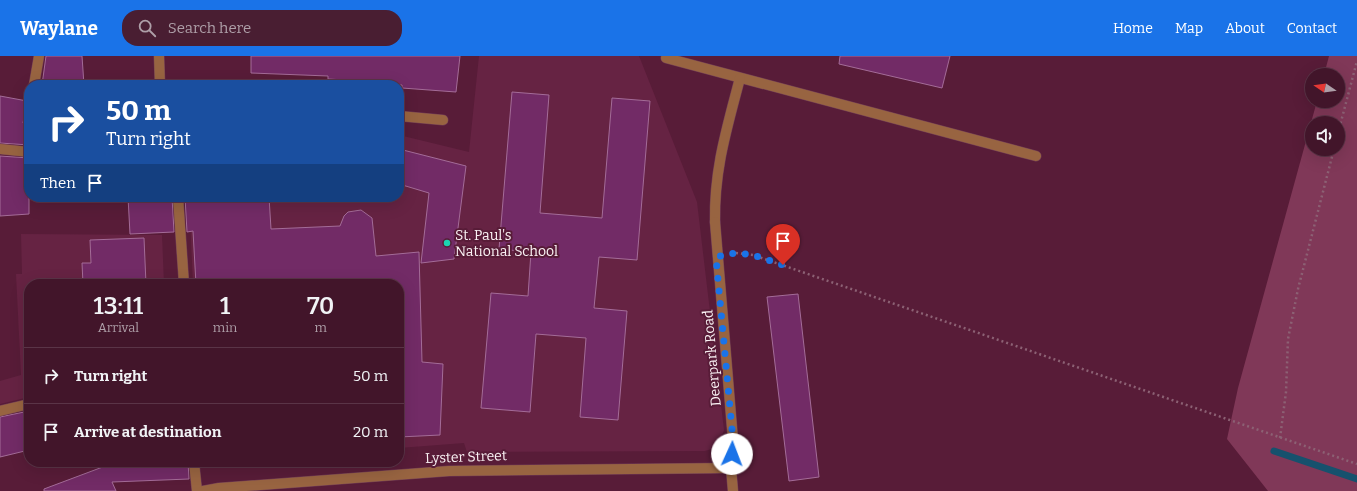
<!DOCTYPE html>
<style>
:root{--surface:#42152a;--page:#491e32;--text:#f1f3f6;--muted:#ae9fa8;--line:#5a3447;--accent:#1a73e8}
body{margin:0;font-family:Bitter,serif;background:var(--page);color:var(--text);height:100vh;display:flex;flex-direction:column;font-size:15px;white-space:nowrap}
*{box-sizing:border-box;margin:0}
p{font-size:13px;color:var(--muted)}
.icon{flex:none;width:22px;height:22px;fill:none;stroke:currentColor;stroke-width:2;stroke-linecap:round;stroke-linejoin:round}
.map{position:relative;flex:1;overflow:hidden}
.drawer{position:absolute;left:24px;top:223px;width:380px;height:188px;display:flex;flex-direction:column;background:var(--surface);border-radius:16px;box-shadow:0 4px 16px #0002,0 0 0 1px var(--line)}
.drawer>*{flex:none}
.top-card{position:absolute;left:24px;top:24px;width:380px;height:122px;border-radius:16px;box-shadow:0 4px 16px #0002,0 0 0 1px var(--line);background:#1a4fa0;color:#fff;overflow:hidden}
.needle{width:26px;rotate:283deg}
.buttons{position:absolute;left:1305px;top:12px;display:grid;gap:8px}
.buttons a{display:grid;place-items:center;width:40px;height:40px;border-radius:50%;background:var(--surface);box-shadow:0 4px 16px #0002,0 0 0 1px var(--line);font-size:20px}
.pin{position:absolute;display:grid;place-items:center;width:34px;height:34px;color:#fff;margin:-41px -17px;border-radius:50% 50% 50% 0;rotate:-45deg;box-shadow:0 0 4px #0007}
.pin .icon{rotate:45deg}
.me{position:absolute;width:44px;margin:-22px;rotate:2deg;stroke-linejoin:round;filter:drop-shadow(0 0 3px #0008)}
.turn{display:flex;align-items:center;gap:14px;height:84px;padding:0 16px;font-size:18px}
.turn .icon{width:52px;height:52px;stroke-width:2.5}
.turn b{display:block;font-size:28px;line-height:34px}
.then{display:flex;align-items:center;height:38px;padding:0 16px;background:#0003;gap:8px;font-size:15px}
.eta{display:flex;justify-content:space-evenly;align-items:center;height:68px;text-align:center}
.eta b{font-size:24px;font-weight:600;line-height:28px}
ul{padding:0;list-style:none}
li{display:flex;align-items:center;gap:12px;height:56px;padding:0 16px;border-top:1px solid var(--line)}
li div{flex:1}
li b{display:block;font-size:15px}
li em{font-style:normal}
header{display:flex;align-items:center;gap:24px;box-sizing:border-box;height:56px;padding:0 20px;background:var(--accent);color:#fff}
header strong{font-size:19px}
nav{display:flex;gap:22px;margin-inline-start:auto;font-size:14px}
.search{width:280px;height:36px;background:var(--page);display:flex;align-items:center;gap:10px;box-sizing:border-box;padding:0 14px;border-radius:16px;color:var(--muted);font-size:15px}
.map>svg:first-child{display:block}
.built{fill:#662343}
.green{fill:#803858;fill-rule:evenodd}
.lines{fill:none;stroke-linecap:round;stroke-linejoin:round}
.stream{stroke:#16516d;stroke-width:7}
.building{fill:#722b66;stroke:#a46c98}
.lane-casing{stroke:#723e56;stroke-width:11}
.street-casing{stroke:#723e56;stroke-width:11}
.path{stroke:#8c6174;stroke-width:2.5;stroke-dasharray:2 3;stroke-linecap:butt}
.lane{stroke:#986441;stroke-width:10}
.street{stroke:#986441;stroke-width:10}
.route{stroke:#1a73e8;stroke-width:7;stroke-dasharray:0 12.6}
.poi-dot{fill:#1bd5b2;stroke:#581c38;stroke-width:1.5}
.labels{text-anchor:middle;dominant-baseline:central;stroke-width:4;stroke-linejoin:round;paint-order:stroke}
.poi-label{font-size:14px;fill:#faf2f4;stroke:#581c38;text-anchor:start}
.street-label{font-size:14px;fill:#faf2f4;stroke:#581c38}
</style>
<header>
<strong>Waylane</strong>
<div class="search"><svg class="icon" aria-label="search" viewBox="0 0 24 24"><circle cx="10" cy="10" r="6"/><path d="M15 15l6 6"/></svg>Search here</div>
<nav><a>Home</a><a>Map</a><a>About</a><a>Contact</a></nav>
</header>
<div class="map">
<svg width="1357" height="435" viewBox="0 0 1357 435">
<rect width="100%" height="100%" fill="#581c38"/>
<g class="built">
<path d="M 479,0 L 639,0 L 697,146 L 724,374 L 718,391 L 705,395 L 467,396 L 464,387 L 399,392 L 399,228 L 193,228 L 189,141 L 399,141 L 399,79 L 469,96 Z"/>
<path d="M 21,178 L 162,179 L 164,228 L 29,228 L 29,341 L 0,348 L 0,325 L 21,319 L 16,218 L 22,218 Z"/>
</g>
<path class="green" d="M 1329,0 L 1357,0 L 1357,435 L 1268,435 L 1227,383 L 1238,332 L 1317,45 L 1338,45 L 1338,19 L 1324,19 ZM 1312,67 L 1338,67 L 1338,93 L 1312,93 Z"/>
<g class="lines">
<path class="stream" d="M 1274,395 L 1357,423"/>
</g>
<g class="building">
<path d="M 46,0 L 82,0 L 84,29 L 42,29 Z"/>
<path d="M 251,0 L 460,0 L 456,36 L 402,32 L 402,29 L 363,29 L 362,25 L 328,23 L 328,20 L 251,17 Z"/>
<path d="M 840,0 L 950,0 L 942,32 L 839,8 Z"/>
<path d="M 512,36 L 549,39 L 540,157 L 602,162 L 612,42 L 650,45 L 637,204 L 599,201 L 594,252 L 627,255 L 618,364 L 580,361 L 586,282 L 536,278 L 530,356 L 481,352 L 491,237 L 528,240 L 531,196 L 499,193 Z"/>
<path d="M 0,40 L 27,45 L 23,67 L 29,68 L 29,89 L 0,87 Z"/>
<path d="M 399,93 L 466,110 L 454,203 L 421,207 L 429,137 L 399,128 Z"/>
<path d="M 0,100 L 29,102 L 29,158 L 0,160 Z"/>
<path d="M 128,141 L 172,141 L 174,176 L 130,178 Z"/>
<path d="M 185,141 L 269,141 L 271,173 L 340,170 L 344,160 L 348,156 L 361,154 L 372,162 L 376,200 L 419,196 L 422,306 L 443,308 L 440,379 L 399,381 L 399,228 L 196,228 L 193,175 L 187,176 Z"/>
<path d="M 144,182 L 146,228 L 83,228 L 82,207 L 91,207 L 90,184 Z"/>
<path d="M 798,238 L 819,421 L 789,425 L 767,241 Z"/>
<path d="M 29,355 L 29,394 L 0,401 L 0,361 Z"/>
<path d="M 116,406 L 188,406 L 189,423 L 112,426 L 116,435 L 44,435 L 44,433 Z"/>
</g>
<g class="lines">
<defs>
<g id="lane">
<path d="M 159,0 L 160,29"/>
<path d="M 666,2 L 1036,100"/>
<path d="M 34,29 L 39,0"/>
<path d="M 399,60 L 443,64"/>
<path d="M 715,166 C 714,113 727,72 740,22"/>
</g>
<g id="street">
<path d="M 0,93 L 29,96"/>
<path d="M 178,141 L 184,228"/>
<path d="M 715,166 L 733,384 L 731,412 L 733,435"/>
<path d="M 0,355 L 29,348"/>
<path d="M 194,406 L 197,435"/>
<path d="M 203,435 L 219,432 L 449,415 L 731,412"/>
</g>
</defs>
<use href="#lane" class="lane-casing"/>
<use href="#street" class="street-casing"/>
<g class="path">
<path d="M 1338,77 L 1357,5"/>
<path d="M 736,197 L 753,199 L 1357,408"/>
<path d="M 1280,382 L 1286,336 L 1288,283 L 1298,233 L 1334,93"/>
</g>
<use href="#lane" class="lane"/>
<use href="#street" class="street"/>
</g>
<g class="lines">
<path class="route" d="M 732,398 L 733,384 L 716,202 C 739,191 761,202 783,209"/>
</g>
<circle class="poi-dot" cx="447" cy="187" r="4"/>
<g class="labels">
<g class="poi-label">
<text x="455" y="179">St. Paul's<tspan x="455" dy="16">National School</tspan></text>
</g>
<g class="street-label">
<text transform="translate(712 302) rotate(-95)">Deerpark Road</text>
<text transform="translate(466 401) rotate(-2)">Lyster Street</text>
</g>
</g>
</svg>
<div class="buttons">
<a><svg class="needle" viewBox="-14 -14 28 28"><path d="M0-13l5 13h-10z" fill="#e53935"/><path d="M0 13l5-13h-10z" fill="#ae9fa8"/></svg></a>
<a><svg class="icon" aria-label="sound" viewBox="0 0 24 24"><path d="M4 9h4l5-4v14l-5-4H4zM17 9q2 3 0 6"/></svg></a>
</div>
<div class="pin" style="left:783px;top:209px;background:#d93025"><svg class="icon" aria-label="arrive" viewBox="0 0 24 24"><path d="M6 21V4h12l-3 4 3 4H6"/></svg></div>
<svg class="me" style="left:732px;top:398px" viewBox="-20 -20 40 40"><circle r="19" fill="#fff"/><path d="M0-13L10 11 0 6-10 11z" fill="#1a73e8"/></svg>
<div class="top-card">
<div class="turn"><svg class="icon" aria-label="right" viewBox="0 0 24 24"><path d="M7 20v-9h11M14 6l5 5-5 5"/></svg><div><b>50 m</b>Turn right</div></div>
<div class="then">Then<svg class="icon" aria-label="arrive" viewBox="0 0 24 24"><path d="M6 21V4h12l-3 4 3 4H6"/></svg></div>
</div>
<section class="drawer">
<div class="eta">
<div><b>13:11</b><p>Arrival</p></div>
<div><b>1</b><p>min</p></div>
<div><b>70</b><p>m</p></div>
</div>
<ul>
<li><svg class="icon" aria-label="right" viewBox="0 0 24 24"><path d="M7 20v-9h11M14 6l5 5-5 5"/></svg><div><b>Turn right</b></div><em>50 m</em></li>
<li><svg class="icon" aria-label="arrive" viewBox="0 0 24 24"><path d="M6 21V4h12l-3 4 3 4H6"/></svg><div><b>Arrive at destination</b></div><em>20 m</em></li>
</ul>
</section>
</div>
